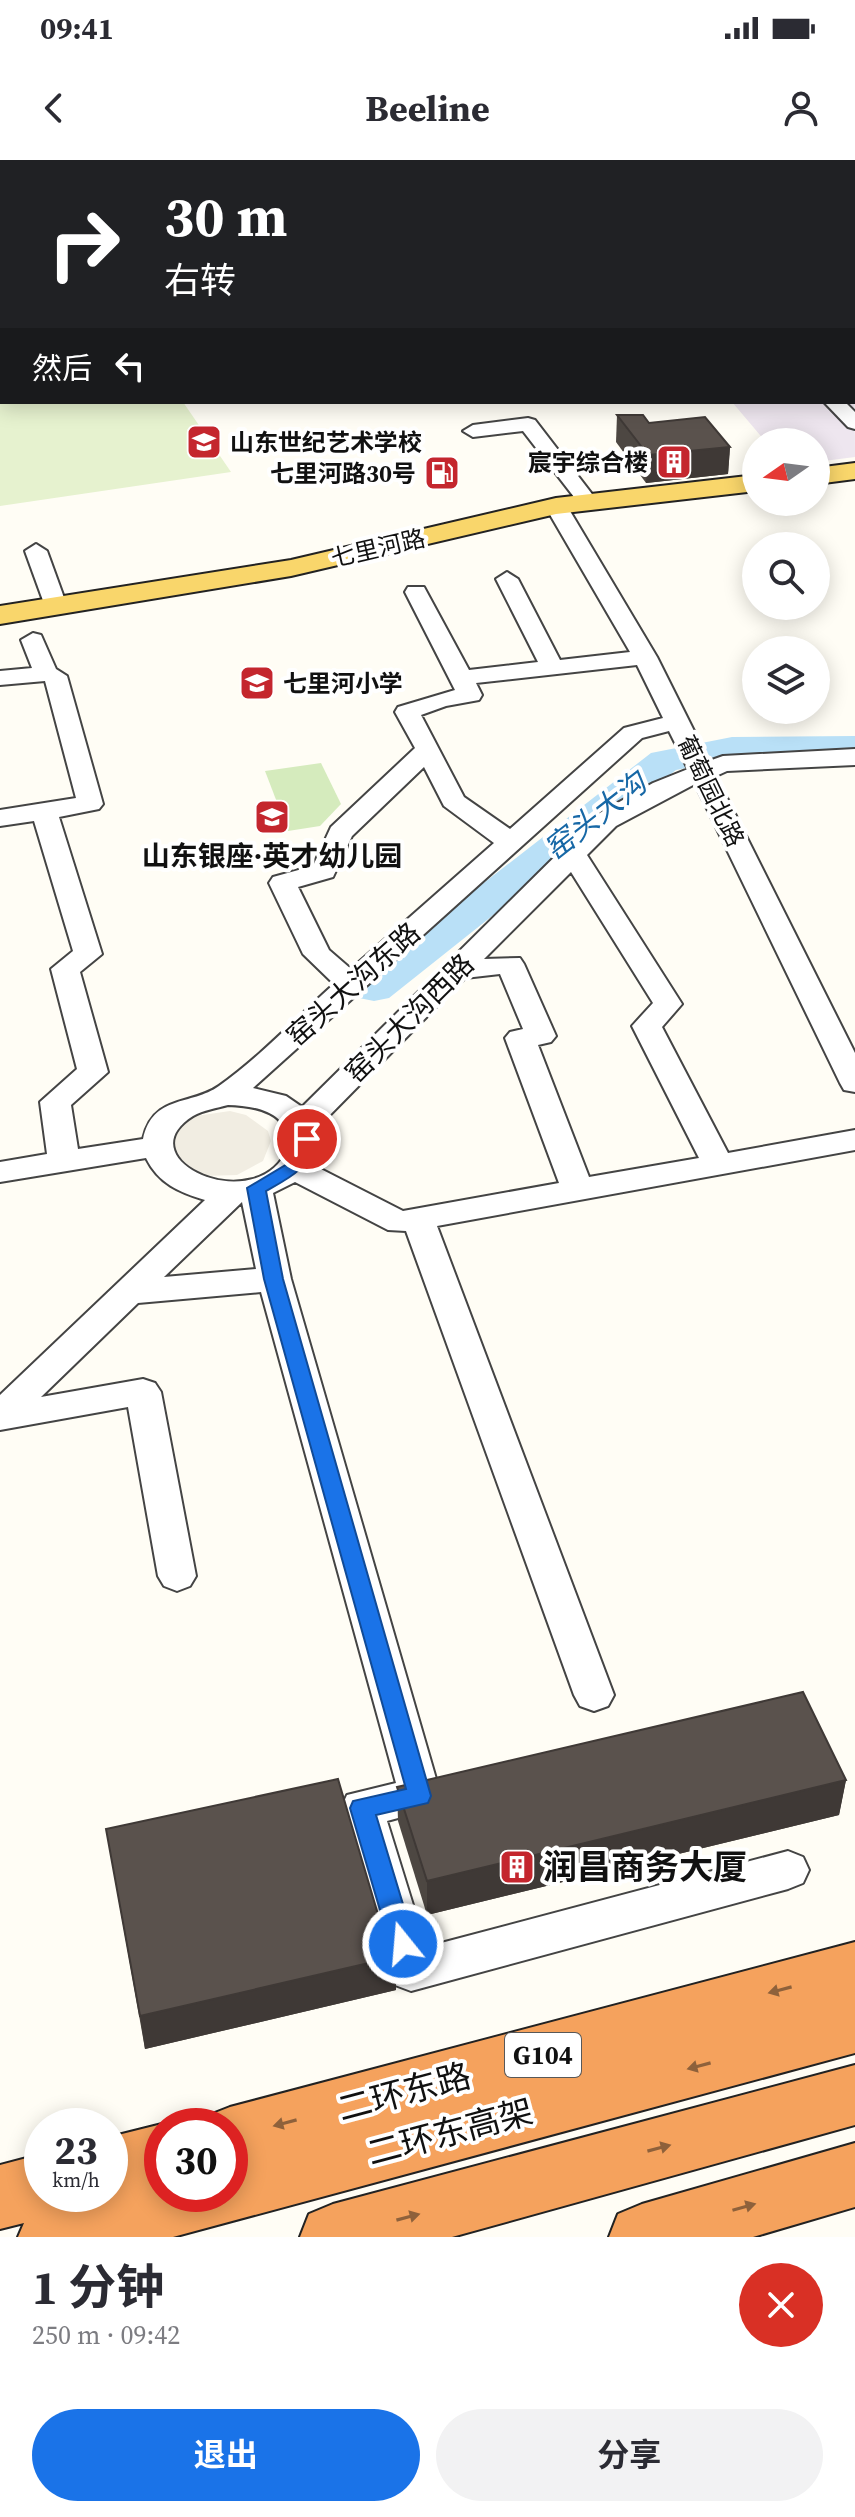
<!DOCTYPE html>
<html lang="zh">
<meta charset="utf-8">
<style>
:root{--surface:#fff;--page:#f2f2f3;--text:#2b2b33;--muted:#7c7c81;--accent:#1a73e8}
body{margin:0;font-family:"Source Serif 4","Noto Sans SC",serif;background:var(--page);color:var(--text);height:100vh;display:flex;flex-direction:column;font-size:30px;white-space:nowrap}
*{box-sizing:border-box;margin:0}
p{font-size:26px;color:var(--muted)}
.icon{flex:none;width:44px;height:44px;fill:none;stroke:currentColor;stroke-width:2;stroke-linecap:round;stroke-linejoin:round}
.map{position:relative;height:2077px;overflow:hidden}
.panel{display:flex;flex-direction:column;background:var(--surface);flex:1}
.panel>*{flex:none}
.guide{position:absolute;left:0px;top:0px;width:856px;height:244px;box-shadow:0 4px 20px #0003;background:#202124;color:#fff;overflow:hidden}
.needle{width:52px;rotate:256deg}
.tools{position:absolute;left:742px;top:268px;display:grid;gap:16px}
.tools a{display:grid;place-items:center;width:88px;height:88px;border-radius:50%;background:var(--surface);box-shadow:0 4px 20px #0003;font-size:40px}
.speed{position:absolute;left:24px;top:1948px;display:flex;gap:16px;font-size:40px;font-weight:700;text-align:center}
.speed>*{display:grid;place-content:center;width:104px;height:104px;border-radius:50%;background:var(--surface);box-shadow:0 4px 20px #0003;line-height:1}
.speed small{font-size:20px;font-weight:400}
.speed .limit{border:12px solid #d22;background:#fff;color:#111}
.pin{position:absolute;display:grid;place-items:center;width:68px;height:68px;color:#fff;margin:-34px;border:4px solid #fff;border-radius:50%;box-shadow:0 2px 8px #0007}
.me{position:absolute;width:88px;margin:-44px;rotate:343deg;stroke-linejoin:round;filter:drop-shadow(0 0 6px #0008)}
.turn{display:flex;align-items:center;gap:28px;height:168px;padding:0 32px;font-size:36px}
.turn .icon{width:104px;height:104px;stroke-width:2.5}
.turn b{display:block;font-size:56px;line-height:68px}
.then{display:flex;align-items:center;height:76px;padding:0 32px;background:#0003;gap:16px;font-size:30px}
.round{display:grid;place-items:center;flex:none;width:84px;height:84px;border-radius:42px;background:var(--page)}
.overview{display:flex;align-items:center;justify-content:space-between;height:136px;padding:0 32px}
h1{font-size:48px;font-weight:700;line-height:60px}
.button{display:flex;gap:16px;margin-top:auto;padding:16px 32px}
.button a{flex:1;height:92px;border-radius:48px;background:var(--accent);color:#fff;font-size:32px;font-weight:700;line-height:92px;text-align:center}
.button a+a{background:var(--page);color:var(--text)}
.status{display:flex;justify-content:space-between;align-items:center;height:56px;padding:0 40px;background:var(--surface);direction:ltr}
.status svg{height:22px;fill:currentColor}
header{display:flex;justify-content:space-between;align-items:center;height:104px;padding:0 32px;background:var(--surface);font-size:36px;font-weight:700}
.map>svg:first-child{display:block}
.industrial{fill:#eee6ef}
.green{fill:#d5ebbd}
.pitch{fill:#e6f2cf}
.plaza{fill:#f1ede2}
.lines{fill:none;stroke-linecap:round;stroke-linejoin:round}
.river{fill:#b9e0f7;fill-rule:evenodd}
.minor-casing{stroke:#444;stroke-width:4}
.major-casing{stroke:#222;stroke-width:4}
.highway-casing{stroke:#222;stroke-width:4}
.minor{fill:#fff;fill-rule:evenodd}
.major{fill:#f9d66b;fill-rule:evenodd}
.highway{fill:#f5a25d;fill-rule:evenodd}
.wall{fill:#4d4742}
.shaded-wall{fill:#3f3936}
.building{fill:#5a524d;stroke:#3f3936;stroke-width:2}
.oneway{fill:#8e613b}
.route{fill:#1a73e8;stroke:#114b97;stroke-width:2}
.labels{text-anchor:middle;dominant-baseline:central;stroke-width:8;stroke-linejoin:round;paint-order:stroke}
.far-poi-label{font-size:24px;font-weight:bold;fill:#111;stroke:#fff;text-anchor:start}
.far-street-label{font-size:24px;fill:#111;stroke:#fff}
.shield{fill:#fff;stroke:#585858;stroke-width:2}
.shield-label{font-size:26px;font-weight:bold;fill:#111}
.poi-label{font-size:28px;font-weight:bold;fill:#111;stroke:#fff}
.street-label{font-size:28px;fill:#111;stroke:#fff}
.water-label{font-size:30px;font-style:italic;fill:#1768a6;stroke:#fff}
.near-poi-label{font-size:34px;font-weight:bold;fill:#111;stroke:#fff;text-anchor:start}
.near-street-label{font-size:34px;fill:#111;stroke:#fff}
</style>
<div class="status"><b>09:41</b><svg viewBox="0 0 49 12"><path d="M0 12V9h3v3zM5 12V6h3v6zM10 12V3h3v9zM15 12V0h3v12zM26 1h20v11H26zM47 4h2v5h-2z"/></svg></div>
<header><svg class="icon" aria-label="back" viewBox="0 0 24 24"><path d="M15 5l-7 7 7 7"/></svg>Beeline<svg class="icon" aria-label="person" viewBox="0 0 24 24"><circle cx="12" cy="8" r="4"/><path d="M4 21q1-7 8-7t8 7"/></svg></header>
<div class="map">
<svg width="855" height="2077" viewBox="0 0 855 2077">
<rect width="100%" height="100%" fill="#fffdf5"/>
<g class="industrial">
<path d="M 0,0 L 364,0 L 2,2 L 0,27 Z"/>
<path d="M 854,106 L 855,297 L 816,302 L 816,282 L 766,282 L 732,242 L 854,242 Z"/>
</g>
<path class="green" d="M 321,603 L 341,644 L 320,666 L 288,671 L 265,611 Z"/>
<path class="pitch" d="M 0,187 L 2,242 L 183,242 L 231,312 L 0,346 Z"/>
<path class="plaza" d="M 230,951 L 246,955 L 268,971 L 271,981 L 263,1001 L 237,1015 L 203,1016 L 169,995 L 172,973 L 182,963 L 196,956 Z"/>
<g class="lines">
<path class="river" d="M 855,576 L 855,598 L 732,599 L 676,610 L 389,838 L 374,841 L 359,838 L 353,829 L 359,820 L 651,593 L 732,577 Z"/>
<defs>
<g id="minor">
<path d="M 252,0 L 268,0 L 269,2 L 253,2 Z"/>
<path d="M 842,0 L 855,0 L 855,5 L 840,2 Z"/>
<rect x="0" y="20" width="2" height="10"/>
<rect x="854" y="82" width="1" height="11"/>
<path d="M 824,242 L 845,242 L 855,252 L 855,269 L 848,267 Z"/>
<path d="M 528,258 L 535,260 L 595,338 L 599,342 L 595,346 L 581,346 L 523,271 L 473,277 L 463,271 L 473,265 Z"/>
<path d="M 556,340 L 567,346 L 657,497 L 709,601 L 723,596 L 855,589 L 855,605 L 727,611 L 716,616 L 855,893 L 855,932 L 844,930 L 840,923 L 695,624 L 616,666 L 587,695 L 682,844 L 662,867 L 728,993 L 855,970 L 855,990 L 437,1066 L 614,1535 L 608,1546 L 594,1551 L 580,1546 L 574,1535 L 406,1071 L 388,1070 L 295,1022 L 273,1033 L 291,1119 L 441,1636 L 435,1648 L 387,1661 L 426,1787 L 788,1691 L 803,1697 L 809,1710 L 803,1723 L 788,1729 L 411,1831 L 395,1825 L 389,1811 L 341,1648 L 347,1635 L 396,1623 L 261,1132 L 138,1143 L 41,1237 L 143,1219 L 155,1223 L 161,1232 L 196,1416 L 190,1426 L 177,1431 L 164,1426 L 158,1416 L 128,1247 L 0,1270 L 0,1235 L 205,1040 C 179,1032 159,1024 146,998 L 0,1022 L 0,1002 L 47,994 L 40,942 L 77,909 L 51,809 L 73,791 L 34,661 L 0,666 L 0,650 L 76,638 L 45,521 L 0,525 L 0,511 L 32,508 L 21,480 L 33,473 L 41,475 L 56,509 L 67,516 L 103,644 L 99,649 L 59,657 L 102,794 L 80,812 L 108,912 L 71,945 L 78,989 L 143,979 C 153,934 191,946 219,926 C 260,897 296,858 334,824 L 303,794 L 269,723 L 273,717 L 313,706 L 331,667 L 415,588 L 395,552 L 398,547 L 455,530 L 405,432 L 408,427 L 424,427 L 469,510 L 538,502 L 496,419 L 507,412 L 518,419 L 560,500 L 630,492 L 545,346 ZM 637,505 L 663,558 L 624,568 L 510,669 L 464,637 L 421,555 L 446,546 L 479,540 L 482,535 L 476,523 ZM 669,571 L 688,609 L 653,623 L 598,654 L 302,947 L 286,936 L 253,928 L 642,578 ZM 424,607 L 444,646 L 494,683 L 351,809 L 329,790 L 298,727 L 333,717 L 352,676 ZM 571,712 L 653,843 L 632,866 L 699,998 L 589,1017 L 538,885 L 551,882 L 556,876 L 524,804 L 520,798 L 484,799 ZM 500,814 L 523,869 L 510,872 L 505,878 L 559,1023 L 403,1051 L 311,1004 L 319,988 L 317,968 L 465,818 ZM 228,945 C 257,946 291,952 288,988 C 258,1060 123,1000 193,956 C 203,950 217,948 228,945 ZM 242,1042 L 256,1109 L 164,1117 Z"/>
<path d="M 36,384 L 47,391 L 67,446 L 64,451 L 48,451 L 45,446 L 25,391 Z"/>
</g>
<g id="major">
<path d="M 546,0 L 591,0 L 544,2 Z"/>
<rect x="0" y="37" width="2" height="12"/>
<path d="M 855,303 L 855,319 L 816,324 L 816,308 Z"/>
<path d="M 756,315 L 756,331 L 556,354 L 291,416 L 0,464 L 0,446 L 291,400 L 556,338 Z"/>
</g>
<g id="highway">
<path d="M 855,1782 L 855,1893 L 173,2077 L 18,2077 L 24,2063 L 0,2069 L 0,2005 L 42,1994 L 42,2034 L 71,2034 L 69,2039 L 110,2034 L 110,1977 L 162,1964 L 168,1966 L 162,1966 L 162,2034 L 230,2034 L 230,1966 L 203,1966 L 207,1956 L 230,1947 Z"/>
<path d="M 855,1905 L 855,1965 L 452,2077 L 300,2077 L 309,2054 L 333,2044 Z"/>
<path d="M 855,1983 L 855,2047 L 753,2077 L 609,2077 L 618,2054 L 642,2044 Z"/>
</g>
</defs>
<use href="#minor" class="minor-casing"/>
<use href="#major" class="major-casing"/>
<use href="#highway" class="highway-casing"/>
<use href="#minor" class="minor"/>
<use href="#major" class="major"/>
<use href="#highway" class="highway"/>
</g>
<g class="wall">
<path d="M 854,35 L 855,37 L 855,78 L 854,78 Z"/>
<path d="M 617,255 L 649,263 L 730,287 L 728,314 L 646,323 L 616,282 Z"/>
<path d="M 846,1620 L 839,1655 L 427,1755 L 398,1661 L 397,1627 Z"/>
<path d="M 106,1669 L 385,1778 L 395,1797 L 396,1830 L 145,1889 Z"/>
</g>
<g class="shaded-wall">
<path d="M 730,287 L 728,314 L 646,323 L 648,295 Z"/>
<path d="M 846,1620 L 839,1655 L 427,1755 L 427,1721 Z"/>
<path d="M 395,1797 L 396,1830 L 145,1889 L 140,1856 Z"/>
</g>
<g class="building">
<path d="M 617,255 L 643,255 L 649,263 L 705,257 L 730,287 L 648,295 Z"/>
<path d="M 803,1532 L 846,1620 L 427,1721 L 397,1627 Z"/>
<path d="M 338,1619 L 385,1778 L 395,1797 L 140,1856 L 106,1669 Z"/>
</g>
<defs><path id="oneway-solid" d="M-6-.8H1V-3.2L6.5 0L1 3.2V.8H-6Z" transform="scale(2)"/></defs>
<g class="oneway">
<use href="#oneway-solid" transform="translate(780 1830) rotate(165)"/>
<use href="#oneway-solid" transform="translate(699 1906) rotate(165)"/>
<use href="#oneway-solid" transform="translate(285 1963) rotate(165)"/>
<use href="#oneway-solid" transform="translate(659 1988) rotate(-15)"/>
<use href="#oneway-solid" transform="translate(744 2047) rotate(-16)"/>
<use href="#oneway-solid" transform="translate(408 2057) rotate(-15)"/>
</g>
<path class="route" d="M 307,974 L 316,979 C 309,1009 291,1017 266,1031 L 283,1119 L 431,1636 L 428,1643 L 376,1655 L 415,1784 L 411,1791 L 403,1795 L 394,1791 L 390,1784 L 350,1648 L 353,1641 L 406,1629 L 264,1119 L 247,1028 L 287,1004 L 298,979 Z"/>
<defs>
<symbol id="university-square" viewBox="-11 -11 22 22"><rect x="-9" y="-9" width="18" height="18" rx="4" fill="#c4262e" stroke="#fff"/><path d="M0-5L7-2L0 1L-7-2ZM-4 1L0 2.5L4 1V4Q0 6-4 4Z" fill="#fff"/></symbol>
<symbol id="building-square" viewBox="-11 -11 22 22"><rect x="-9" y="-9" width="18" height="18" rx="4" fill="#c4262e" stroke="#fff"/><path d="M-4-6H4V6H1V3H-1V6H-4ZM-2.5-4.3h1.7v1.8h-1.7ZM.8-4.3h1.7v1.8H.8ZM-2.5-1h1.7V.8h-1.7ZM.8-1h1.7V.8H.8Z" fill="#fff"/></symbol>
<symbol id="fuel-square" viewBox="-11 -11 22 22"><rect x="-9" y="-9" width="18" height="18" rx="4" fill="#c4262e" stroke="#fff"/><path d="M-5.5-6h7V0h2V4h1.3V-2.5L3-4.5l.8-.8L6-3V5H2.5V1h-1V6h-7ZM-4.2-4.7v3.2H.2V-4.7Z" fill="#fff"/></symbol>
<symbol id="school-square" viewBox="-11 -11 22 22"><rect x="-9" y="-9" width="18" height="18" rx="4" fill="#c4262e" stroke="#fff"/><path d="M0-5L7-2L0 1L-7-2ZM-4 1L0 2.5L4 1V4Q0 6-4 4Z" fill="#fff"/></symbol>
</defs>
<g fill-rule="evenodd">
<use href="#university-square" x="184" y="262" width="40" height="40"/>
<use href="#building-square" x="654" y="282" width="40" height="40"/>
<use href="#fuel-square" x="422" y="293" width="40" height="40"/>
<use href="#school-square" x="237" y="503" width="40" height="40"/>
<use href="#school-square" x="252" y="637" width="40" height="40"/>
<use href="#building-square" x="497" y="1687" width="40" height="40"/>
</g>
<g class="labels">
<g class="far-poi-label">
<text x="230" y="282">山东世纪艺术学校</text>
<text x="648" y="302" text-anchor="end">宸宇综合楼</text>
<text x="416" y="313" text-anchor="end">七里河路30号</text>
<text x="283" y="523">七里河小学</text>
</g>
<g class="far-street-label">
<text transform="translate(378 388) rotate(-13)">七里河路</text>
<text transform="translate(711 631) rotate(64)">葡萄园北路</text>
</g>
<rect class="shield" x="505" y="1873" width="76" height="44" rx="6"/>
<g class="shield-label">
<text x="543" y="1895">G104</text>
</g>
<g class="poi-label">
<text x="272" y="696">山东银座·英才幼儿园</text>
</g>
<g class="street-label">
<text transform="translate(353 824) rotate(-42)">窑头大沟东路</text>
<text transform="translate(409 858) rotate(-45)">窑头大沟西路</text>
</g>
<g class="water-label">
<text transform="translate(595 656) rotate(-38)">窑头大沟</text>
</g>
<g class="near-poi-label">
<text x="543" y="1707">润昌商务大厦</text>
</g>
<g class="near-street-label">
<text transform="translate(404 1932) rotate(-15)">二环东路</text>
<text transform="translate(450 1972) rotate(-15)">二环东高架</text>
</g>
</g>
</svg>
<div class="tools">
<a><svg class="needle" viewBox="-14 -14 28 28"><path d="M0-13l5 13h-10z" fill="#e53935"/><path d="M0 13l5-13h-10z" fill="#7c7c81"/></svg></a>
<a><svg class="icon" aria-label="search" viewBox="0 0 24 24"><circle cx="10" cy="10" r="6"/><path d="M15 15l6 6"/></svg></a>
<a><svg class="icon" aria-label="layers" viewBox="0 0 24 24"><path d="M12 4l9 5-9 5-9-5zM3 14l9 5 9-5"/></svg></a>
</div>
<div class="speed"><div>23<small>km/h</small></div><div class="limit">30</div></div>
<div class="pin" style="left:307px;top:979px;background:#d93025"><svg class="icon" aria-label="arrive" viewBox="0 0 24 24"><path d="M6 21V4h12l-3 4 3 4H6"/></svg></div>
<svg class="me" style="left:403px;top:1784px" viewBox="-20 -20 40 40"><circle r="17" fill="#1a73e8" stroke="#fff" stroke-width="3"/><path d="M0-11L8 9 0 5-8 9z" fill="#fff"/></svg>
<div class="guide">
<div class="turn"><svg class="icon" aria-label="right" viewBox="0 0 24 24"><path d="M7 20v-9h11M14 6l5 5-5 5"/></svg><div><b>30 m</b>右转</div></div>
<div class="then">然后<svg class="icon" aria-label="left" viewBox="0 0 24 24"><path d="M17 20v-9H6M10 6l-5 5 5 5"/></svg></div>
</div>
</div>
<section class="panel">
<div class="overview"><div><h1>1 分钟</h1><p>250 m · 09:42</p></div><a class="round" style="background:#d93025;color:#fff"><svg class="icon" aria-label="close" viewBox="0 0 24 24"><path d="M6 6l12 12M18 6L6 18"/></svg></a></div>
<div class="button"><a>退出</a><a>分享</a></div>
</section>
